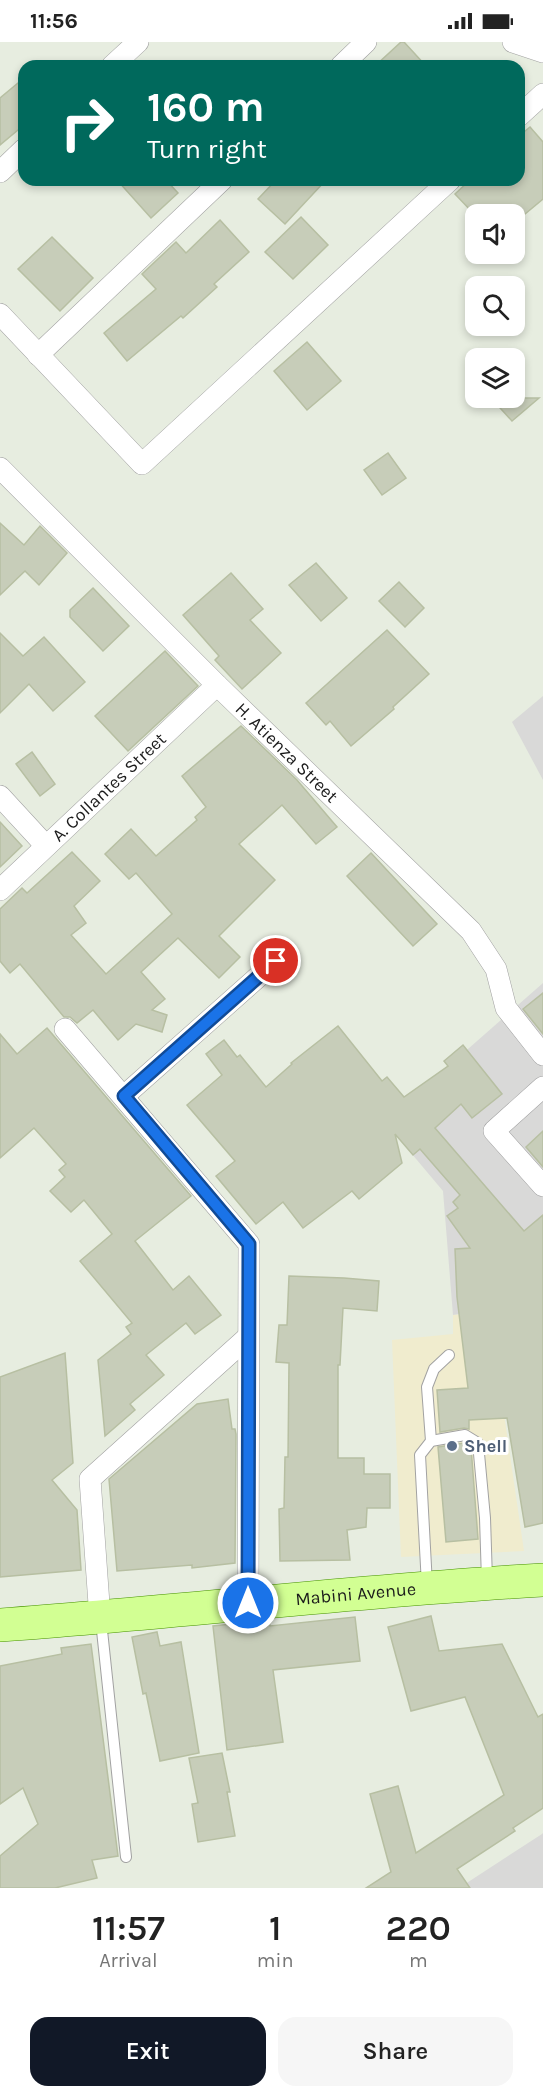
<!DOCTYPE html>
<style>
:root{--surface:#fff;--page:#f6f6f6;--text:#222;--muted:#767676;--accent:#111827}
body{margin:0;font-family:Karla,sans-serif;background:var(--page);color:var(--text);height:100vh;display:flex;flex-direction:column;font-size:22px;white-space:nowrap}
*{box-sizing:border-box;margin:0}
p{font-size:20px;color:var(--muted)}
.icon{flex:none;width:33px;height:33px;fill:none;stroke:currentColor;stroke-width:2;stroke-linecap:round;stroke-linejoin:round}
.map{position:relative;height:1846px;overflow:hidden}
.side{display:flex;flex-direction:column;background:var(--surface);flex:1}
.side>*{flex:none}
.hud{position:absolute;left:18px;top:18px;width:507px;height:126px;border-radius:18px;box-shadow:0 3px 9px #0003;background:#00695c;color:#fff;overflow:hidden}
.buttons{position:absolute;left:465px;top:162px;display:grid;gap:12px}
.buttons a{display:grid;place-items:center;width:60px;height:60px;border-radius:12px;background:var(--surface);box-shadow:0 3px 9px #0003;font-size:30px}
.pin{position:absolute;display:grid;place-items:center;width:51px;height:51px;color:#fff;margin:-26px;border:3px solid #fff;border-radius:50%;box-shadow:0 2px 6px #0007}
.me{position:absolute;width:66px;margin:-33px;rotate:0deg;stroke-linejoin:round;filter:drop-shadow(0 0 4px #0008)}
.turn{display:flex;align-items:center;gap:21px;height:126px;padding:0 30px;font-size:27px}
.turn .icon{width:78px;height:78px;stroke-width:2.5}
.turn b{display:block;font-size:42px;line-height:51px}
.eta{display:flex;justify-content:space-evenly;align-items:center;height:102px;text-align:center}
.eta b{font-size:36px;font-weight:600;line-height:42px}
.button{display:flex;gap:12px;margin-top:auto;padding:12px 30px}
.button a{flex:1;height:69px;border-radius:18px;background:var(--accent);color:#fff;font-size:24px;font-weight:600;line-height:69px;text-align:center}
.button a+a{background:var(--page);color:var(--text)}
.status{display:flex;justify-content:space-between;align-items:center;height:42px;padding:0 30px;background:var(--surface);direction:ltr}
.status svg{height:16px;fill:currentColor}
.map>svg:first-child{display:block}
.residential{fill:#d9d9d8}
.commercial{fill:#f0ecce}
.building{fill:#c7cdb9;stroke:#b7bfa2;stroke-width:1.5}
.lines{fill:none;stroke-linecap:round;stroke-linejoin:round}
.service-casing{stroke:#a2a2a2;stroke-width:12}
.minor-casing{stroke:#a2a2a2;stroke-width:22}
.primary-casing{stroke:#469200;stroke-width:34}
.service{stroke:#fff;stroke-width:10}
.minor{stroke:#fff;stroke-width:21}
.primary{stroke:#d2ff93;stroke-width:33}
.route-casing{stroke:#114b97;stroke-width:15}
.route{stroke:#1a73e8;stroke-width:10}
.service-dot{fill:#5c6f8a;stroke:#fff;stroke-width:2}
.labels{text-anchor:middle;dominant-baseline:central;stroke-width:6;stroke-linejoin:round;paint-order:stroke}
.street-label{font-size:18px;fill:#1b1b1b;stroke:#fff}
.service-label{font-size:18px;font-weight:bold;fill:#4e5e75;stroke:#fff;text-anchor:start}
</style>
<div class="status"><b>11:56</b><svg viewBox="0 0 49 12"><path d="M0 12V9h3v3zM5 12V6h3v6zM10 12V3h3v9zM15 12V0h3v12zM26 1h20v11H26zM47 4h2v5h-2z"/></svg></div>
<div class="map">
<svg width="543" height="1846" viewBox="0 0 543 1846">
<rect width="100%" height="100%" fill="#e7ede0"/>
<g class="residential">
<path d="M 543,654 L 543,738 L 512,680 Z"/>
<path d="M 543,941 L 543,1262 L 453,1273 L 443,1149 L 385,1080 Z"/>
<path d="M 543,1791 L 543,1846 L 459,1846 L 542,1792 Z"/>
</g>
<path class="commercial" d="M 489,1270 L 524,1509 L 401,1515 L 392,1298 L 453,1292 L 453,1273 Z"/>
<g class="building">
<path d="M 401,0 L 404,0 L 426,24 L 375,24 Z"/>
<path d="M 24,36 L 24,83 L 0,103 L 0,56 Z"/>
<path d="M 530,85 L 543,100 L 543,157 L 525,172 L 474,172 L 455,152 L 470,138 L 519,138 L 519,94 Z"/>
<path d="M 117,138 L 166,138 L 178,151 L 151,176 Z"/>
<path d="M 276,138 L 326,138 L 285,182 L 258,157 Z"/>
<path d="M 301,175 L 328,203 L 293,237 L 265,210 Z"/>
<path d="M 220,178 L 249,210 L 214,242 L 217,245 L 183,276 L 181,274 L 127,319 L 104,291 L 156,247 L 142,232 L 176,200 L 186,211 Z"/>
<path d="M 52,195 L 93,236 L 60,269 L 18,227 Z"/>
<path d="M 307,300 L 341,339 L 307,368 L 274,329 Z"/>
<path d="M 491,356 L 539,356 L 512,379 Z"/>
<path d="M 388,411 L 406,436 L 382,453 L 364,428 Z"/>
<path d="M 0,481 L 24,503 L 40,484 L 67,511 L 39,543 L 25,529 L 0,553 Z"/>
<path d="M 316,521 L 347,556 L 321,579 L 289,543 Z"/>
<path d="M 231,531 L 263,567 L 250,578 L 281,611 L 242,647 L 215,618 L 219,614 L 183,573 Z"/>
<path d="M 399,540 L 424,566 L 405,585 L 379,559 Z"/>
<path d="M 93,546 L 129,584 L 103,609 L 70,575 L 70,568 Z"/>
<path d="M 387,588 L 429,632 L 393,665 L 394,667 L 351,704 L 330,679 L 326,683 L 306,661 Z"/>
<path d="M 0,591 L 23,614 L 44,595 L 85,640 L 53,669 L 29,642 L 0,671 Z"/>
<path d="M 165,609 L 198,644 L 128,709 L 95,674 Z"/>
<path d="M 241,684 L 297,738 L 337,785 L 316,802 L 282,763 L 239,802 L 275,838 L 219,894 L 240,915 L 219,936 L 178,896 L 141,930 L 165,957 L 152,968 L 167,973 L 162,990 L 136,982 L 118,998 L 93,968 L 77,981 L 70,975 L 64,975 L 20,922 L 10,931 L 0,919 L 0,867 L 22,846 L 27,851 L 72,810 L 100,839 L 74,864 L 86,881 L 71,893 L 106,932 L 172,872 L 136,831 L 129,837 L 105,812 L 131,787 L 156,814 L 197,778 L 195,775 L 206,765 L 182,734 Z"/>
<path d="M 32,710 L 55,742 L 40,754 L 16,722 Z"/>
<path d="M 0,780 L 22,804 L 0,825 Z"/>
<path d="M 371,811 L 437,882 L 413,904 L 347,834 Z"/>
<path d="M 543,951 L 543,992 L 523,967 Z"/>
<path d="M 338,984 L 382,1039 L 387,1035 L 404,1055 L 448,1024 L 444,1019 L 463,1003 L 502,1052 L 472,1076 L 461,1062 L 435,1086 L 524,1189 L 543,1173 L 543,1481 L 525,1485 L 507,1376 L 469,1378 L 469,1387 L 464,1386 L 440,1390 L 437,1348 L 468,1346 L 457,1255 L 455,1207 L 470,1206 L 447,1174 L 458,1166 L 453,1160 L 460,1153 L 420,1107 L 413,1113 L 395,1092 L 402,1121 L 359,1157 L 352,1149 L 303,1186 L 283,1160 L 256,1182 L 216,1134 L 235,1119 L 187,1063 L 222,1033 L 206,1012 L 224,998 L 237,1015 L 240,1013 L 266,1045 L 292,1022 L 291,1021 Z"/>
<path d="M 47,986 L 191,1154 L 135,1199 L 173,1248 L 189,1234 L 221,1273 L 195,1292 L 186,1281 L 146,1313 L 164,1333 L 130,1362 L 135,1368 L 105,1394 L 98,1318 L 131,1292 L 126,1285 L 132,1281 L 80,1219 L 112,1192 L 84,1158 L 71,1170 L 50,1149 L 65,1135 L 59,1128 L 66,1122 L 34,1086 L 0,1116 L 0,992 L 17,1012 Z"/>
<path d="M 543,1089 L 543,1125 L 526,1105 Z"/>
<path d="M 289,1234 L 344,1236 L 379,1239 L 377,1269 L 343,1266 L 340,1323 L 338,1323 L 338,1416 L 364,1416 L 364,1432 L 390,1432 L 390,1466 L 367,1466 L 366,1485 L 347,1488 L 350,1518 L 280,1519 L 279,1467 L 284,1466 L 285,1415 L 288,1415 L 289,1321 L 276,1320 L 279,1283 L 287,1283 Z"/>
<path d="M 65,1311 L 73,1421 L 52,1438 L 77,1468 L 81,1528 L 0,1535 L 0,1335 Z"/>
<path d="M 228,1357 L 232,1387 L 235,1387 L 236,1392 L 235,1521 L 192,1526 L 192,1523 L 117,1529 L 109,1437 L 197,1362 Z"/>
<path d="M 464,1401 L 471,1405 L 478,1497 L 446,1500 L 438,1405 Z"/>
<path d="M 431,1574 L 439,1609 L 502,1602 L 538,1675 L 543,1672 L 543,1766 L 513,1786 L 515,1789 L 457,1827 L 470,1846 L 366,1846 L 391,1830 L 370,1752 L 398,1744 L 416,1811 L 504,1753 L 465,1655 L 411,1669 L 388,1585 Z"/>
<path d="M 355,1575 L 360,1619 L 273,1628 L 283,1700 L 227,1708 L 213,1584 L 269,1578 L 270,1584 Z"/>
<path d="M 157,1590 L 160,1604 L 181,1600 L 199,1711 L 160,1719 L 146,1651 L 143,1652 L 132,1595 Z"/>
<path d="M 91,1602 L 118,1814 L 92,1818 L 97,1836 L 55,1846 L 0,1846 L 0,1814 L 38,1782 L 23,1746 L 0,1762 L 0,1624 L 62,1612 L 61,1606 Z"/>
<path d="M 222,1711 L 230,1750 L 227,1750 L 235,1794 L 198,1800 L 192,1762 L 198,1761 L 189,1716 Z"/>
</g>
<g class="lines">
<defs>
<g id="service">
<path d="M 431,1399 L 427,1345 L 434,1327 L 449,1313"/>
<path d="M 427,1543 L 420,1413 L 431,1399 L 465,1393 L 478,1401 L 485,1476 L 487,1538"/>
<path d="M 101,1579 L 126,1815"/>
</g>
<g id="minor">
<path d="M 513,0 L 543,10"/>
<path d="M 112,24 L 138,0"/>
<path d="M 341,24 L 366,0"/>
<path d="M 519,74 L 543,52"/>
<path d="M 0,130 L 24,107"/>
<path d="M 0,272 L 142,422 L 450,138"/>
<path d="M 38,313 L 222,138"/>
<path id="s1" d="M 0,426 L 217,643 L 471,889 L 496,927 L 506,966 L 543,1013"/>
<path d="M 0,754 L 46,804"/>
<path id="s2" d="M 0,848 L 217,643"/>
<path d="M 65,987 L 249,1202 L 248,1561"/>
<path d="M 543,1045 L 494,1089 L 543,1144"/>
<path d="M 124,1054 L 276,919"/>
<path d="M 100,1576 L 90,1437 L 248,1295"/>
</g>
<g id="primary">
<path id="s3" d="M 0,1583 C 181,1570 362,1548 543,1538"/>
</g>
</defs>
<use href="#service" class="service-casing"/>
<use href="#minor" class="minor-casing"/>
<use href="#primary" class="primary-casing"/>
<use href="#service" class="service"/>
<use href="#minor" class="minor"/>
<use href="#primary" class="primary"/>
</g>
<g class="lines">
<defs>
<path id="route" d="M 248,1561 L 249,1202 L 124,1054 L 276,919"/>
</defs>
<use href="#route" class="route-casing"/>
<use href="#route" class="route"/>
</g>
<circle class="service-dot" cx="452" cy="1404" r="6"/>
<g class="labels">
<g class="street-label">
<text stroke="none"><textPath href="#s1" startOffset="404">H. Atienza Street</textPath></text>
<text stroke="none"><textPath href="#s2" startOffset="150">A. Collantes Street</textPath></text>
<text stroke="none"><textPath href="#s3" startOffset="357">Mabini Avenue</textPath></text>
</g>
<g class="service-label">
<text x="464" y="1404">Shell</text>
</g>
</g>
</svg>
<div class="buttons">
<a><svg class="icon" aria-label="sound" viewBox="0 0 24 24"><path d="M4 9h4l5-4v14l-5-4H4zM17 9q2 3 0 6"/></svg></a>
<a><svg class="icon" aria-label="search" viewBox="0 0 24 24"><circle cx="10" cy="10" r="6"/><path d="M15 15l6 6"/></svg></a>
<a><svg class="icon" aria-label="layers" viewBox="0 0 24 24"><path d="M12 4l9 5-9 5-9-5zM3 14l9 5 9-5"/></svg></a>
</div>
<div class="pin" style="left:276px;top:919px;background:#d93025"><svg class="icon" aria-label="arrive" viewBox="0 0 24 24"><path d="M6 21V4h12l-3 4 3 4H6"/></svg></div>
<svg class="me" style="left:248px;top:1561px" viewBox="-20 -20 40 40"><circle r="17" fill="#1a73e8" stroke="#fff" stroke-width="3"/><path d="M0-11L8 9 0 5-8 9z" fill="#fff"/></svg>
<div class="hud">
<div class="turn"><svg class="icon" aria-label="right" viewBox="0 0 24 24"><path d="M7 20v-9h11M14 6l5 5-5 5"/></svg><div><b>160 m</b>Turn right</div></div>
</div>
</div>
<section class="side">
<div class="eta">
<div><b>11:57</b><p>Arrival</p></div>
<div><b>1</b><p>min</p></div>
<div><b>220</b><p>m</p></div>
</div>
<div class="button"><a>Exit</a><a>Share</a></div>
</section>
